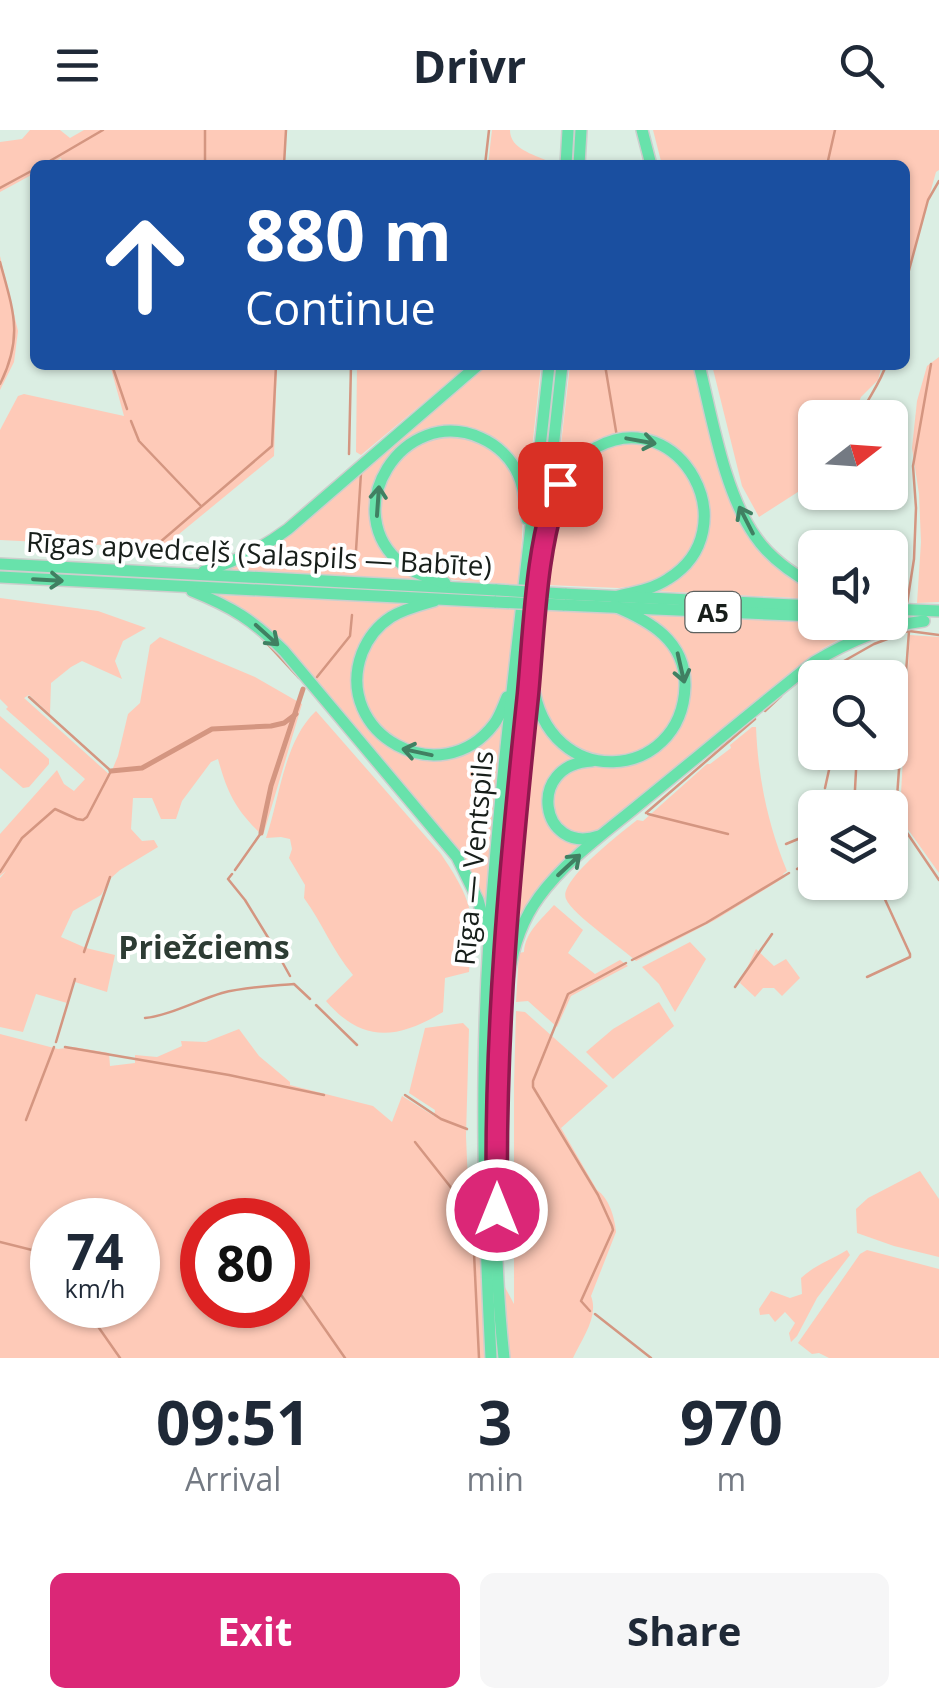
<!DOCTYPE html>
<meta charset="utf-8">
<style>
:root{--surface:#fff;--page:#f6f6f7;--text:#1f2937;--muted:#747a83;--accent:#db2777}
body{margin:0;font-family:"Open Sans",sans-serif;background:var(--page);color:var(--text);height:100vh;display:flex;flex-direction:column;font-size:38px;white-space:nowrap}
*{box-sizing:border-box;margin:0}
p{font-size:32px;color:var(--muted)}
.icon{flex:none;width:55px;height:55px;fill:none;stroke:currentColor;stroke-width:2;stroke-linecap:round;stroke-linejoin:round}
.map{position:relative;height:1228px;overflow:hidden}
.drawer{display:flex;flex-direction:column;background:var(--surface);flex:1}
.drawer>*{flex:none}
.hud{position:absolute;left:30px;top:30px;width:880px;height:210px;border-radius:15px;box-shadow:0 2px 8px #0004;background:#1a4fa0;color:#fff;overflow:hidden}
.needle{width:65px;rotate:73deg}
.controls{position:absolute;left:798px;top:270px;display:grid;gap:20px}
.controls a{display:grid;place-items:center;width:110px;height:110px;border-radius:15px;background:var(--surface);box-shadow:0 2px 8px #0004;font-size:50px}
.speed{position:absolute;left:30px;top:1068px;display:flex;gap:20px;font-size:50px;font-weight:700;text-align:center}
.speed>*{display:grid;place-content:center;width:130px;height:130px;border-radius:50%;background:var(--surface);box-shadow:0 2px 8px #0004;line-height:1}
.speed small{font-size:25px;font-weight:400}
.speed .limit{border:15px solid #d22;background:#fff;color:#111}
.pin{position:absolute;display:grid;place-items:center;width:85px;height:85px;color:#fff;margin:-42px;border-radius:20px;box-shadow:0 5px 15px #0006}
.me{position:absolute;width:110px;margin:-55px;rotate:0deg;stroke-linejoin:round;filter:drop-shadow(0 0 8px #0008)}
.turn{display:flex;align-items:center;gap:35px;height:210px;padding:0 50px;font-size:45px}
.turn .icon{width:130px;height:130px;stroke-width:2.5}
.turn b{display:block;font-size:70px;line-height:85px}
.eta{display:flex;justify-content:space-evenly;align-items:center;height:170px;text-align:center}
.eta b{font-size:60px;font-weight:700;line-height:70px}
.cta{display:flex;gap:20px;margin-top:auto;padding:20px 50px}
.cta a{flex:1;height:115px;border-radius:15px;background:var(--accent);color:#fff;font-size:40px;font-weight:700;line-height:115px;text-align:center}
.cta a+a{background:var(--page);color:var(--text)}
header{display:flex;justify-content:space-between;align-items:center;height:130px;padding:0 50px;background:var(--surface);font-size:45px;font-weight:700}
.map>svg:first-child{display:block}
.green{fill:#fecab8;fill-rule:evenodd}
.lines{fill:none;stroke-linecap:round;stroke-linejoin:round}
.stream{stroke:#d49681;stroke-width:2.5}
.canal{stroke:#d49681;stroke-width:5}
.highway-casing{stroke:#cccecd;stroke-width:14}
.highway{stroke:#68e2ab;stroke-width:11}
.highway-bridge-casing{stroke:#cccecd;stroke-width:14;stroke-linecap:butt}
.highway-bridge{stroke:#68e2ab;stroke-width:11}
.oneway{stroke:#408062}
.route-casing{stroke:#8e194d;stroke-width:25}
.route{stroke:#db2777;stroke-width:18}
.labels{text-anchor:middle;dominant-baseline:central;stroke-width:8;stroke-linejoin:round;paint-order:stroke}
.shield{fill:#fff;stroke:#5d625f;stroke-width:2.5}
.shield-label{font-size:25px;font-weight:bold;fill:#171e1a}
.street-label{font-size:28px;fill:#171e1a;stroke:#fff}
.quarter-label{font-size:32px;font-weight:bold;fill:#2d3c34;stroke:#fff}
</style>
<header><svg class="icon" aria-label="menu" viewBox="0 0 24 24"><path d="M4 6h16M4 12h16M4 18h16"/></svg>Drivr<svg class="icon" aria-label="search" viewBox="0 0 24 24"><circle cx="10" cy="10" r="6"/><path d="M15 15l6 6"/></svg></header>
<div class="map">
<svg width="939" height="1228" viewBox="0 0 939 1228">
<rect width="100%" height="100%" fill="#dbeee3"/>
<g class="green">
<path d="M 30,0 L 60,0 L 70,8 L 84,0 L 286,0 L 284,35 L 63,35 L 61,28 L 49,35 L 35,35 L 35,43 L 0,62 L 0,12 L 22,9 Z"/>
<path d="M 492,0 L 510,0 C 510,19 533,24 548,31 L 548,35 L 488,35 Z"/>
<path d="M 653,0 L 939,0 L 939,40 L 936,42 L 905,153 L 905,35 L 662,35 Z"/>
<path d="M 0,126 L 18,201 L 14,232 L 0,260 Z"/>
<path d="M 939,227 L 939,472 L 917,473 L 921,412 L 919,364 L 912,318 L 917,271 L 927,236 Z"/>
<path d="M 110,235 L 277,235 L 274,326 L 162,418 L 0,410 L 0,300 L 18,266 L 24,264 L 124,286 Z"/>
<path d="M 357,235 L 469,235 L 361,325 L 356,322 Z"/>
<path d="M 484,235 L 541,235 L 528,357 L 516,333 L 455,298 L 388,330 L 376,399 L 420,450 L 217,441 L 251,426 Z"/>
<path d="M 570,235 L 694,235 L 737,380 L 793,448 L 815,462 L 815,469 L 655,461 L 687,438 L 708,380 L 703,356 L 697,344 L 680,323 L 621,305 L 604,309 L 588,318 L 557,350 Z"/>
<path d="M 712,235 L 882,235 L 878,250 L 861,267 L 853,287 L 815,288 L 815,351 L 759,387 L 742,356 Z"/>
<path d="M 452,305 C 461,307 473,309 482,313 C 535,337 522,409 518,455 C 482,450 440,456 407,433 C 401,429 397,421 392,415 C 367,382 383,337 415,315 C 425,309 440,308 452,305 Z"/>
<path d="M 627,312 L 652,315 L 674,327 L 697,359 L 701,390 L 695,414 L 671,444 L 647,454 L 619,458 L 547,455 C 552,409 549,355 590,325 C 600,318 615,316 627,312 Z"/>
<path d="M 219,465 L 409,473 L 369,503 L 355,568 L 393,618 L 470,620 L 484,611 L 503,589 L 486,778 L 469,738 L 426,682 L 290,523 L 254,488 Z"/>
<path d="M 0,468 L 98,481 L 146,498 L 123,511 L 115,531 L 122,549 L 82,531 L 71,537 L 51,553 L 50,584 L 29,565 L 24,568 L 110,645 L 118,626 L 128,584 L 140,573 L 150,515 L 160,507 L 255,547 L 302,574 L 263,706 C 236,680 228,665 218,629 L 211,632 L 182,671 L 176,689 L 161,689 L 152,668 L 133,668 L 131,699 L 142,711 L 154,710 L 158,717 L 120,740 L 111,748 L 101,765 L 73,781 L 61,807 L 86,818 L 115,825 L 107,862 L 75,852 L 67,873 L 36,864 L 23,902 L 0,897 L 0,748 L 6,741 L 0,746 L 0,704 L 57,640 L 64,654 L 74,661 L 85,649 L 6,579 L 8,577 L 0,569 Z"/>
<path d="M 437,476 L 516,479 C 513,505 511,564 497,584 C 445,656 339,610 367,525 C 378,492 405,481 437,476 Z"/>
<path d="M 563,480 L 598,481 L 638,488 L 670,516 L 683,550 L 681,573 L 659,609 L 635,624 L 605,628 L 574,619 L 547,589 L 537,554 L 544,481 Z"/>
<path d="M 644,484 L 884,494 L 849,504 L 822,519 L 604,702 L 573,705 L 554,686 L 555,655 C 580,628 599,633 634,632 L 683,587 L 689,569 L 689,548 Z"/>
<path d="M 910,505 L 939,507 L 939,743 L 902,691 L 900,681 Z"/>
<path d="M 316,581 L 441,724 C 455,745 469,766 472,792 C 474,807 470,826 469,842 L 445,848 L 443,882 C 398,909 363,914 326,871 L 353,845 C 332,820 323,794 304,768 L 305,755 L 289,728 L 292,719 L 290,709 L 281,707 L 266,708 C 280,667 284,611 316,581 Z"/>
<path d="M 536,583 L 550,608 L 575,627 L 560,637 L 551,647 L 546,684 L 583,714 L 540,758 L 518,789 L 515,787 L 532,596 Z"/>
<path d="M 0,586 L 49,629 L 49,634 L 29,657 L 23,658 L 0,638 Z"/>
<path d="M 752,597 L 756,597 C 758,648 768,695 787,741 L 783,744 L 785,747 L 715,790 L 636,831 C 621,817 573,785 566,769 C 558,751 622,702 637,690 L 643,691 L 707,634 L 710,634 L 731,618 L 730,615 Z"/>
<path d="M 554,775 L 583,800 L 568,823 L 595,844 L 620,830 L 628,836 L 571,866 L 557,897 L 528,871 L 516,872 L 519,823 L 524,822 C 525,802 542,789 554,775 Z"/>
<path d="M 690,812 L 706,829 L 675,882 L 659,854 L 642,837 Z"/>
<path d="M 756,819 L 774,836 L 786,829 L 800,848 L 782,866 L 774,858 L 763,858 L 755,867 L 740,853 Z"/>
<path d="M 659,872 L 674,896 L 613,949 L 586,922 L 613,899 Z"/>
<path d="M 516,881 L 525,882 L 608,956 L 561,998 L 597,1060 C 609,1068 615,1088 616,1102 L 591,1166 C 599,1187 582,1208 573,1228 L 0,1228 L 0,904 L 58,919 L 74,917 L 109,923 L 110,936 L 135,933 L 135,925 L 157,927 L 182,916 L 181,911 L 206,912 L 239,899 L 259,926 L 290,952 L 290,955 L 373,976 L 392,992 L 402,966 L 434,986 L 435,980 L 409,963 L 425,898 L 463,893 L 469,899 L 466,1006 L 470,1100 L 486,1122 L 514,1174 L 514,955 ZM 52,1090 L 138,1090 L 138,1175 L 52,1175 ZM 202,1090 L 288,1090 L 288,1175 L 202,1175 Z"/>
<path d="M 920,1041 L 939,1069 L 939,1127 L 894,1116 L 857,1103 L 856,1079 L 868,1068 Z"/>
<path d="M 847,1120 L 850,1125 L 817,1168 L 797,1206 L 791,1212 L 789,1203 L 795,1193 L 785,1182 L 775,1192 L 769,1184 L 760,1185 L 759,1179 L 771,1161 L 790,1168 L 802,1164 L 801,1148 C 815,1135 831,1130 847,1120 Z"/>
<path d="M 867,1120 L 939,1139 L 939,1228 L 829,1228 L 819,1223 L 812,1224 L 798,1213 L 860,1124 Z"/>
</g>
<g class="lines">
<g class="stream">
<path d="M 43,35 L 103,0"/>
<path d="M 205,35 L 205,0"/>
<path d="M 284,35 L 286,0"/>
<path d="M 485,35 L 489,0"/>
<path d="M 827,35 L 835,0"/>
<path d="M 0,58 L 35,39"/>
<path d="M 0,132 C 13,180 24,206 0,254"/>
<path d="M 905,155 L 928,70 L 939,51"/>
<path d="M 112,235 L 127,279"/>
<path d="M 605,235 L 617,307"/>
<path d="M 782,237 L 782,235"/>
<path d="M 859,288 C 867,269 880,254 886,235"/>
<path d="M 131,291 L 139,311 L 201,376"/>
<path d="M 349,324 L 351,235"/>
<path d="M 159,413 L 272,316 L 276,235"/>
<path d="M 355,436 L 361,343"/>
<path d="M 907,474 L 914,429 L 916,378 L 913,336 L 931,234"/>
<path d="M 909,501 L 896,681 L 899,691 L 939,750"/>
<path d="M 261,507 L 299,548"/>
<path d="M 877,508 L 909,501 L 939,505"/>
<path d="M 810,542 L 829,530"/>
<path d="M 317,547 L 350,506 L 352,485"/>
<path d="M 820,548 L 821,544 L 874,514 L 898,505"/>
<path d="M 765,581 L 781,566"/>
<path d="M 825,658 L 833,622"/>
<path d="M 854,678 L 857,622"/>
<path d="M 646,683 L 755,589"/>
<path d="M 648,684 L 728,704"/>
<path d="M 786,714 L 815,702"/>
<path d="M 797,739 L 815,731"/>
<path d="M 235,740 L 261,703"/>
<path d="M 0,742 L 22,708 L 55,679 L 77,689 L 83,690 L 87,687 L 111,641 L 29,567"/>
<path d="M 232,744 L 228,749 L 245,770 L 272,814"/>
<path d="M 275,819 L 290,846"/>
<path d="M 84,822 L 110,747"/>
<path d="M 632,830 L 706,793 L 789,743"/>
<path d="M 867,847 L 910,827 L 910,824 L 877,752"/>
<path d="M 735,857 L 772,804"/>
<path d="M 316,875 L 357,915"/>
<path d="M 145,888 C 168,886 198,870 222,863 C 245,857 271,856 294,854 L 310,869"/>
<path d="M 56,912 L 75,849"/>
<path d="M 65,917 L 229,945 L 324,965"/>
<path d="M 405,965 L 441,989 L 467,999"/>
<path d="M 26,990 L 54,917"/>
<path d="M 415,1012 L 464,1074"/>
<path d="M 0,1112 L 52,1125"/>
<path d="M 474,1123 L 479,1228"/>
<path d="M 288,1146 L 345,1228"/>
<path d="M 83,1175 L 120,1228"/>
<path d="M 590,1181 L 581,1171 L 613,1100 L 612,1096 L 598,1065 L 533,957 L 533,951 L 568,864 L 626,833"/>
<path d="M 595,1184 L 651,1228"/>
</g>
<g class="canal">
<path d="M 111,641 L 142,638 L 212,599 L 271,596 L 284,593 L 296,584"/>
<path d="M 261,703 L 271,656 L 303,559"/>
</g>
<defs>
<g id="highway">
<path d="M 642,0 L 651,35"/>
<path d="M 566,35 L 568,0"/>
<path d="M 579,35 L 581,0"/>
<path d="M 699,235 C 712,287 724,362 755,406 C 769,427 793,444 815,456"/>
<path d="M 553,376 C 559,351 573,329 597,317 C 680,273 749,399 668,449 C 653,459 635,462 618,466"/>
<path d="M 0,434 L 497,460"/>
<path d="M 204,441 C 236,432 261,419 288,399 L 478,235"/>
<path d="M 0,447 L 496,472"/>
<path d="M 445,453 C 431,448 415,444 403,435 C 335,382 403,273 481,308 C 497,315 511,328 518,344 C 525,358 525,375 527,389"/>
<path d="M 192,461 C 232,477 253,490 284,521 L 457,727 L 478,770 L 487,802"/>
<path d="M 565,464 L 815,476"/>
<path d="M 434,471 C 420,475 404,479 391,487 C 377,496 368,508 362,523 C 332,604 441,664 494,594 C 500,586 503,576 507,567"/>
<path d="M 563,475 L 815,486"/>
<path d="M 890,479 L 939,481"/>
<path d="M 533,553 C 547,663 682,652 685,556 C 686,511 650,491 614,476"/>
<path d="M 592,631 C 525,634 540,726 599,706"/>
<path d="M 509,845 C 513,817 522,790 539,767 C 566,730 606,702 641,673 C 699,626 756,578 814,532 C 849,511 884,496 924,491"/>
<path d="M 491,1228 C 484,1089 480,949 489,810 C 502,618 529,427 549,235"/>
<path d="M 504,1228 C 492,1118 495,1004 501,894 C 511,673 539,454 562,235"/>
</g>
</defs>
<use href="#highway" class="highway-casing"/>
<use href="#highway" class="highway"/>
<defs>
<g id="highway-bridge">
<path d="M 497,460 L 565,464"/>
<path d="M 496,472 L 563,475"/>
</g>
</defs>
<use href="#highway-bridge" class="highway-bridge-casing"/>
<use href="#highway-bridge" class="highway-bridge"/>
</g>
<defs><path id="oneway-shaft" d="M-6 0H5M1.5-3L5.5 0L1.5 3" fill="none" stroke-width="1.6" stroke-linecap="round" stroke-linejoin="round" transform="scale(2.5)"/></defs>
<g class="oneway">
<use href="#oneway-shaft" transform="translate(641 311) rotate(10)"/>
<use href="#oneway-shaft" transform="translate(378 371) rotate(-86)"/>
<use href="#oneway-shaft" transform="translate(746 390) rotate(-117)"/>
<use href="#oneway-shaft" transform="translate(48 450) rotate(3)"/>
<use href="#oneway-shaft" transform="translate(267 505) rotate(42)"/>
<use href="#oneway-shaft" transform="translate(681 538) rotate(77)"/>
<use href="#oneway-shaft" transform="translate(417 622) rotate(-168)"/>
<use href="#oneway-shaft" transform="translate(569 735) rotate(-43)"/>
</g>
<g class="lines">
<defs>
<path id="route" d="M 497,1080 C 494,907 510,735 528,564 C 534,500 536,412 560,354"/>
</defs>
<use href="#route" class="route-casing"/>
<use href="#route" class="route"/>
</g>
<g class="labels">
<rect class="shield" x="685.5" y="462" width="55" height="40" rx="8"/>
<g class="shield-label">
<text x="713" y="482">A5</text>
</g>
<g class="street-label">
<text transform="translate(259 423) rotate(3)">Rīgas apvedceļš (Salaspils — Babīte)</text>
<text transform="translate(473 728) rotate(-85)">Rīga — Ventspils</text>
</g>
<g class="quarter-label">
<text x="204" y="816">Priežciems</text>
</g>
</g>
</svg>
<div class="controls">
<a><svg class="needle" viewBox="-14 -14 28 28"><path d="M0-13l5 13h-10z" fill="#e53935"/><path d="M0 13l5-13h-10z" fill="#747a83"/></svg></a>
<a><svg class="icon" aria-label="sound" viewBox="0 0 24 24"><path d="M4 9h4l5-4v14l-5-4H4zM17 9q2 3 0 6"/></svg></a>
<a><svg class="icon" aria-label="search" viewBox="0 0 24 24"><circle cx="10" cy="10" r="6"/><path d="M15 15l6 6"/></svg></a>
<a><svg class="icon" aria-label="layers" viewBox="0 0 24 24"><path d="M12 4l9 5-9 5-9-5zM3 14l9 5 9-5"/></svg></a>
</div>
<div class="speed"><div>74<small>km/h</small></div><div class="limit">80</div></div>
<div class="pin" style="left:560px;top:354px;background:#d93025"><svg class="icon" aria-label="arrive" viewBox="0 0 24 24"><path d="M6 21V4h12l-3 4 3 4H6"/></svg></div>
<svg class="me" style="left:497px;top:1080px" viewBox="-20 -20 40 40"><circle r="17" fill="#db2777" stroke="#fff" stroke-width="3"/><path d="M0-11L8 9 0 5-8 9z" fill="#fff"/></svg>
<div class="hud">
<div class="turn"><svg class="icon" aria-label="ahead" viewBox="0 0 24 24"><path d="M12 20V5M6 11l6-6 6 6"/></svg><div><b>880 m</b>Continue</div></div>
</div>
</div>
<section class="drawer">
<div class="eta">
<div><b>09:51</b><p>Arrival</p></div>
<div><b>3</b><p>min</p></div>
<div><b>970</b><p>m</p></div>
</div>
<div class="cta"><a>Exit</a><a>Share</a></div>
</section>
